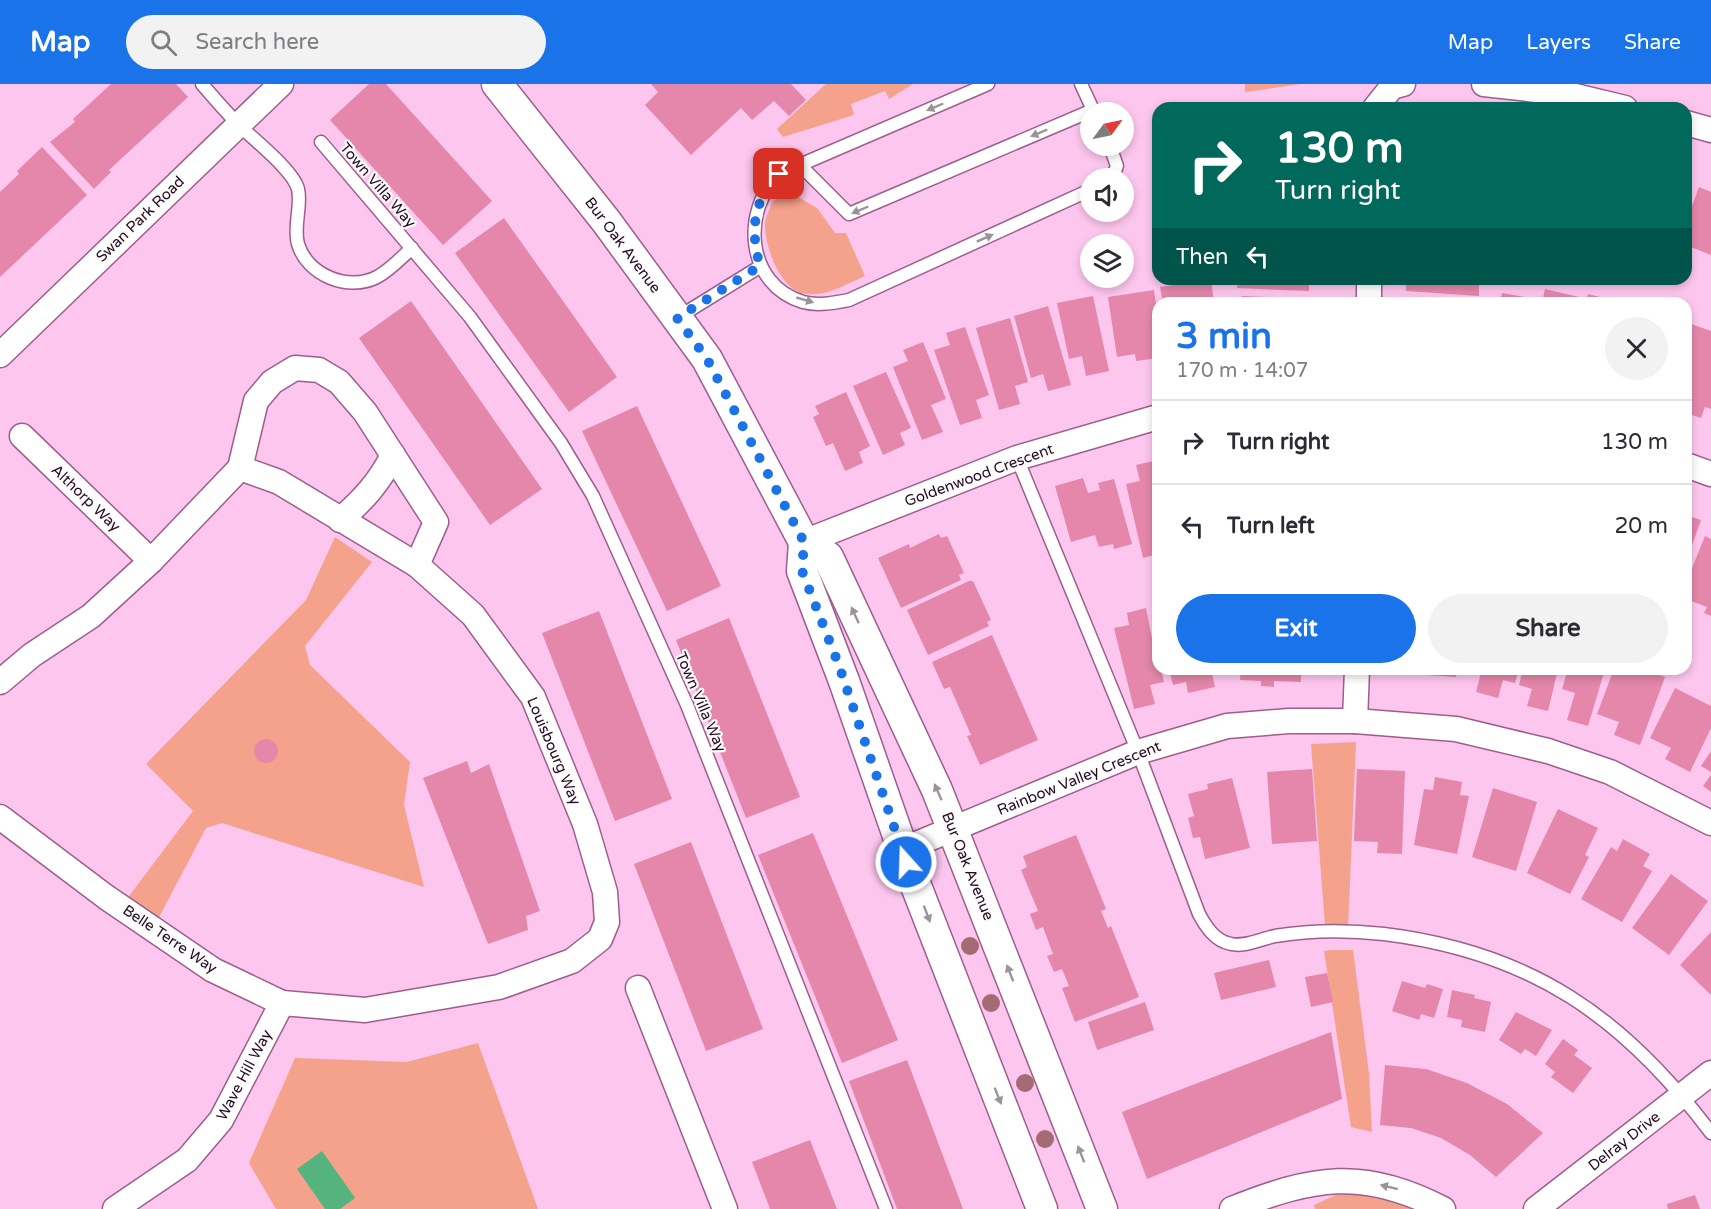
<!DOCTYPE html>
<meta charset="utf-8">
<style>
:root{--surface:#fff;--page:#f2f2f3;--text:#2b2b33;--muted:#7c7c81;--line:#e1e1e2;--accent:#1a73e8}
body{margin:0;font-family:"Varela Round",sans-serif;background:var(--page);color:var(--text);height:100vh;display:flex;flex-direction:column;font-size:22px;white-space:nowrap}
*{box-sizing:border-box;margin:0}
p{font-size:20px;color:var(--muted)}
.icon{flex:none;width:33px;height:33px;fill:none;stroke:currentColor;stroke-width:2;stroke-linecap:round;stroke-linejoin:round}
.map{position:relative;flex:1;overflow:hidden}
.sheet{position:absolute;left:1152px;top:213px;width:540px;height:378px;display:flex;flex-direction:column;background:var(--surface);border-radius:18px;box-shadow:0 3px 9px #0003}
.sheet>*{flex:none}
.guide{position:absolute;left:1152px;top:18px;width:540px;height:183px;border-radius:18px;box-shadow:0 3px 9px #0003;background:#00695c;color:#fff;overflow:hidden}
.needle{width:39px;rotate:57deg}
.buttons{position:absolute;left:1080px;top:18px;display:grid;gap:12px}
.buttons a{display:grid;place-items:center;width:54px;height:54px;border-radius:50%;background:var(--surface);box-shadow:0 3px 9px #0003;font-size:30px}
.pin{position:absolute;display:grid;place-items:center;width:51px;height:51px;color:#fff;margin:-26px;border-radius:12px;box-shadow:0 3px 9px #0006}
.me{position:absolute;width:66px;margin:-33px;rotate:340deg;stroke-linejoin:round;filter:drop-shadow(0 0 4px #0008)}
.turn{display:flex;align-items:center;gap:21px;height:126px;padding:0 24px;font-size:27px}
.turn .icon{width:78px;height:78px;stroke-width:2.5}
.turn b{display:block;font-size:42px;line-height:51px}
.then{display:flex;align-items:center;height:57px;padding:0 24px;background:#0003;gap:12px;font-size:22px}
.round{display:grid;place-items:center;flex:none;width:63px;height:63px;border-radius:32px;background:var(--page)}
.head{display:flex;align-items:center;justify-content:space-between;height:102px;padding:0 24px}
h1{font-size:36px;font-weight:800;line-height:45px;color:var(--accent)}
.action{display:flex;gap:12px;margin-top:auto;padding:12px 24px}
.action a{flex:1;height:69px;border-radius:36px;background:var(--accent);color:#fff;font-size:24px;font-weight:800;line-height:69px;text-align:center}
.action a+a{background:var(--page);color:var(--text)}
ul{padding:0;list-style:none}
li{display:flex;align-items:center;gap:18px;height:84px;padding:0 24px;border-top:2px solid var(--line)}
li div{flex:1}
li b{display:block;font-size:22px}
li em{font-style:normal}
header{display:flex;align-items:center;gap:36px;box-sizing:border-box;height:84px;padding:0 30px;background:var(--accent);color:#fff}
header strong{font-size:28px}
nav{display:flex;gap:33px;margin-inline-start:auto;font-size:21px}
.search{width:420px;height:54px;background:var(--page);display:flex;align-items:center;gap:15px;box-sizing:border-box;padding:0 21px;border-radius:33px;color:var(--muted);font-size:22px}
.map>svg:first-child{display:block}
.green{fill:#f4a28b}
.water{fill:#55b37e}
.building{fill:#e487aa}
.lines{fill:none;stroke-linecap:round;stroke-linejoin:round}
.service-casing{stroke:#9c5f8d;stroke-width:15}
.minor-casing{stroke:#9c5f8d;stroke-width:27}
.tertiary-casing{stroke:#9c5f8d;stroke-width:33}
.service{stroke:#fff;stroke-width:12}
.minor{stroke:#fff;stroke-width:24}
.tertiary{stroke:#fff;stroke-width:30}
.tree{fill:#a46b74}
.oneway{fill:#9c929a}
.route{stroke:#1a73e8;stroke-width:10;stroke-dasharray:0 18}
.labels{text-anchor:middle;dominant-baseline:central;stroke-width:4.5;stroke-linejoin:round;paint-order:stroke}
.street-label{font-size:15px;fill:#240c1f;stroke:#fbfbfb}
</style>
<header>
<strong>Map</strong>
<div class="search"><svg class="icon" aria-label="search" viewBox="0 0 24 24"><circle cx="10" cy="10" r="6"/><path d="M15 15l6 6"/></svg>Search here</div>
<nav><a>Map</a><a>Layers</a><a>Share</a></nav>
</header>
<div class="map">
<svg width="1711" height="1125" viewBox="0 0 1711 1125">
<rect width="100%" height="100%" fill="#fdc6ee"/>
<g class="green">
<path d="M 826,0 L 913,0 L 889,15 L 885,7 L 851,20 L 854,31 L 783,53 L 777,45 Z"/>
<path d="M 1245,0 L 1301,0 L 1245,8 Z"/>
<path d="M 791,109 L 817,124 L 835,149 L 846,149 L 865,192 C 846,200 828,212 807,210 C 781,208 766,165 765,143 C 764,135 770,125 773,117 Z"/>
<path d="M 335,453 L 372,478 L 305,562 L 310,581 L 410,678 L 404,721 L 424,803 L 222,739 L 206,744 L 157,837 L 126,816 L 193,727 L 146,680 L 306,516 Z"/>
<path d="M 1356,658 L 1348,843 L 1325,841 L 1311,660 Z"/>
<path d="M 1331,866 L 1353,866 L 1369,989 L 1372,1048 L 1351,1043 L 1324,867 Z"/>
<path d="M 478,959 L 538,1125 L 276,1125 L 249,1079 L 295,974 L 407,978 Z"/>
<path d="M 1355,1110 L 1375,1113 L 1414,1125 L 1315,1125 L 1314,1121 L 1336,1111 Z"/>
</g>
<path class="water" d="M 322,1067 L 355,1114 L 340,1125 L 325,1125 L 297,1085 Z"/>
<g class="building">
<path d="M 111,0 L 176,0 L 188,13 L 109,86 L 111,88 L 94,105 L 50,58 L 75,38 L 73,35 Z"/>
<path d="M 369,0 L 386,0 L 492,117 L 443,161 L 330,36 Z"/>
<path d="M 651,0 L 791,0 L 806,16 L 789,32 L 774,17 L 752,36 L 741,24 L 691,71 L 645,21 L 658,8 Z"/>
<path d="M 42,63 L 87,111 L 0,193 L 0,108 L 19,90 L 17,87 Z"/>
<path d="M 1699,103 L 1711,108 L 1711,171 L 1686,161 L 1686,138 Z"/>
<path d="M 504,134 L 617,293 L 569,328 L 455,169 Z"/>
<path d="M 1238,195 L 1309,195 L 1309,207 L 1237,204 Z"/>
<path d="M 1406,195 L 1479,195 L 1479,212 L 1406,207 Z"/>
<path d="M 1211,196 L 1214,219 L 1163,219 L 1160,203 Z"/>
<path d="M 1545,205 L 1579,213 L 1578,219 L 1542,219 Z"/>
<path d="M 1154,206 L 1158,234 L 1158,274 L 1136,277 L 1135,270 L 1117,273 L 1108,213 Z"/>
<path d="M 1502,209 L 1535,215 L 1535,219 L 1500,219 Z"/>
<path d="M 1588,210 L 1619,218 L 1619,219 L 1586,219 Z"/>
<path d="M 1093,212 L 1109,287 L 1086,292 L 1082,272 L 1069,275 L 1057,219 Z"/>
<path d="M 1242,212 L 1289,214 L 1289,219 L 1241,219 Z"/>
<path d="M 1418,215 L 1466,216 L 1466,219 L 1418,219 Z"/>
<path d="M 411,217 L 542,405 L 490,441 L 359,254 Z"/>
<path d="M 1048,222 L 1071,301 L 1048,307 L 1043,290 L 1031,294 L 1014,232 Z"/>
<path d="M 1010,234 L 1028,298 L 1015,302 L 1020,320 L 999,326 L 976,244 Z"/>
<path d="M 1691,240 L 1711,247 L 1711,325 L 1705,323 L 1701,334 L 1686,329 L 1691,314 L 1686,312 L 1686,256 Z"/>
<path d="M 965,243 L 989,311 L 976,316 L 982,334 L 960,341 L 934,266 L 950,261 L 946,249 Z"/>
<path d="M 923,258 L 946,315 L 931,321 L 943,348 L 922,356 L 893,283 L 908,277 L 903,266 Z"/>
<path d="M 886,288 L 911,344 L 900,349 L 905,361 L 883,371 L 853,302 Z"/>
<path d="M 846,308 L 870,362 L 859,368 L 863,379 L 845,387 L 833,359 L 826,362 L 813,333 L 819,330 L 815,322 Z"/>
<path d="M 637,322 L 721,502 L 667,527 L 582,347 Z"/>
<path d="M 1158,376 L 1158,470 L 1143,474 L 1126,400 L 1140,397 L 1136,381 Z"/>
<path d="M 1083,394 L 1088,409 L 1100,406 L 1098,399 L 1114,395 L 1132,460 L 1114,465 L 1113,460 L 1099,463 L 1095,451 L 1071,458 L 1055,402 Z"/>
<path d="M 1686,431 L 1701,436 L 1686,478 Z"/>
<path d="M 939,450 L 941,454 L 947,452 L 964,489 L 959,491 L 961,496 L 901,524 L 878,474 L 909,460 L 910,464 Z"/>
<path d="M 1705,452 L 1711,455 L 1711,532 L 1704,529 L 1707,523 L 1686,515 L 1686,499 Z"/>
<path d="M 969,497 L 973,497 L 991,536 L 987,538 L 989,542 L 928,571 L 907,526 Z"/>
<path d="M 1146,524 L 1158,585 L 1161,585 L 1164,598 L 1150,601 L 1155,620 L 1134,625 L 1114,544 L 1129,541 L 1127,529 Z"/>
<path d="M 599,527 L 672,715 L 615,737 L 542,549 Z"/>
<path d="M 729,534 L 800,713 L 746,734 L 676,556 Z"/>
<path d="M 992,551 L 1038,656 L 980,681 L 967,652 L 971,651 L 950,603 L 944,605 L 932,578 Z"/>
<path d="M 1169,585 L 1211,585 L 1215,603 L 1188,609 L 1186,598 L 1173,601 Z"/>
<path d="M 1241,585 L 1301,585 L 1301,598 L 1274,597 L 1274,603 L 1261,602 L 1261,597 L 1240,596 Z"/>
<path d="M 1396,585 L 1457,585 L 1456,593 L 1396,589 Z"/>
<path d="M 1482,585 L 1519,585 L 1515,599 L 1503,596 L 1498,614 L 1476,608 Z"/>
<path d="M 1523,585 L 1558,585 L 1548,627 L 1527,622 L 1532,605 L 1519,601 Z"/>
<path d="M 1568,585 L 1605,585 L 1588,642 L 1567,636 L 1575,609 L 1562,605 Z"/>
<path d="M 1614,585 L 1644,585 L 1665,593 L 1640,661 L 1614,651 L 1619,638 L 1597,630 Z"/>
<path d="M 1675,604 L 1711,622 L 1711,644 L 1690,688 L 1665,675 L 1671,664 L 1650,654 Z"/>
<circle cx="266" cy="667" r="12"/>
<path d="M 1711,667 L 1711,688 L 1701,682 Z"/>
<path d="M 467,677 L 471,689 L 489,680 L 540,827 L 526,832 L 528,846 L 488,860 L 423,694 Z"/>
<path d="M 1312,685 L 1317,757 L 1272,760 L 1267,688 Z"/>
<path d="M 1357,685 L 1405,687 L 1402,770 L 1377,769 L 1378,758 L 1354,757 Z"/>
<path d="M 1711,691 L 1711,708 L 1703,702 Z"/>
<path d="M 1435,693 L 1462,698 L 1460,711 L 1469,712 L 1457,770 L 1414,761 L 1424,705 L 1433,706 Z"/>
<path d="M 1232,694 L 1250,764 L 1205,775 L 1200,753 L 1193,754 L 1188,734 L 1194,732 L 1188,710 L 1208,705 L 1207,700 Z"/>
<path d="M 1493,704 L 1537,718 L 1516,787 L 1472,773 Z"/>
<path d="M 1558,725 L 1598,744 L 1585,771 L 1589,773 L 1570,810 L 1527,789 Z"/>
<path d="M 813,749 L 898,956 L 842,979 L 758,771 Z"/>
<path d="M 1076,751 L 1106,825 L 1101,827 L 1108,844 L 1111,842 L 1139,913 L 1075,938 L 1062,904 L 1069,902 L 1062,885 L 1054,888 L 1047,872 L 1053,870 L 1043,843 L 1036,846 L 1030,830 L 1038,827 L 1021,786 L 1027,783 L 1023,772 Z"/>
<path d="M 1623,755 L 1650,770 L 1643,782 L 1652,787 L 1622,838 L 1581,815 L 1611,763 L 1617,767 Z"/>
<path d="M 691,758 L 763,945 L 706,967 L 634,780 Z"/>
<path d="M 1671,790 L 1708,817 L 1669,871 L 1632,844 Z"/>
<path d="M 1711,848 L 1711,911 L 1680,881 Z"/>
<path d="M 1269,876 L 1276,903 L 1221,916 L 1214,889 Z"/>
<path d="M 1327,889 L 1333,918 L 1311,923 L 1305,893 Z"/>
<path d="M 1402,897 L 1425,904 L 1427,900 L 1443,905 L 1434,934 L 1421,930 L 1419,936 L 1392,927 Z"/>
<path d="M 1452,906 L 1475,911 L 1474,914 L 1491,918 L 1485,948 L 1461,943 L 1462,936 L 1447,933 Z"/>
<path d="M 1145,918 L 1154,946 L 1097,966 L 1088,938 Z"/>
<path d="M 1516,928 L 1552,946 L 1536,972 L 1525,965 L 1521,970 L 1499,956 Z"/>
<path d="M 1331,948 L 1342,1015 L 1147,1095 L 1122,1028 Z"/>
<path d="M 1563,955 L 1578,966 L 1574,971 L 1592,984 L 1573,1009 L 1551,993 L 1555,988 L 1545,980 Z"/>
<path d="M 907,976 L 963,1125 L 897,1125 L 849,997 Z"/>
<path d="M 1385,981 L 1426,985 L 1467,999 L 1507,1020 L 1543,1049 L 1496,1093 L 1470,1071 L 1441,1054 L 1411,1044 L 1380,1041 Z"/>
<path d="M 810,1056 L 837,1125 L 770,1125 L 752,1078 Z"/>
<path d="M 1695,1111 L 1700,1125 L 1668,1125 L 1667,1120 Z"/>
</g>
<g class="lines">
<defs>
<g id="service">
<path d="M 202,0 C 214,14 226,28 239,41 C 253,55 293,86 298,105 C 302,122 293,142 298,160 C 307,191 348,208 377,193 C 390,186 401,174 412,164"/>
<path d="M 988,0 L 779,90 C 741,127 746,201 803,218 C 818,222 834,219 849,216 L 1090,106"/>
<path d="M 1081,0 L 1094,28"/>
<path d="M 321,58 L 470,233 L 561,359 L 593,412 L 687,621 L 886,1125"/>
<path d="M 1110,62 L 1117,82 L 1112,94"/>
<path d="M 800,81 L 849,130 L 1093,26"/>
<path d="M 677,234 L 761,182"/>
<path d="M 1017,374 L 1138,668 L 1199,830 C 1206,843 1215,857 1231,860 C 1245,863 1261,855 1275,852 C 1311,846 1348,846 1384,850 C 1531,868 1624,933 1711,1049"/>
</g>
<g id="minor">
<path d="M 1484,0 L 1563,9 L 1625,24"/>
<path d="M 1375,24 L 1392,3 L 1403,0"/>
<path d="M 1686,39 L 1711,46"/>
<path d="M 1369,219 L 1369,195"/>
<path d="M 0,271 L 281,0"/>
<path d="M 22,352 L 151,477"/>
<path d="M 1686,381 L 1711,390"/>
<path d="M 340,436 C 363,416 379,399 393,371"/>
<path d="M 804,458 L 1017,374 L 1158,333"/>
<path d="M 0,598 L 32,571 L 91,532 L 151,477 L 240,384 L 256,317 L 272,298 L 295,284 L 319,286 L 339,298 L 365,328 L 436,438 L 417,481"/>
<path d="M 1355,637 L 1357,585"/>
<path d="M 0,733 L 106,813 L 213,886 L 282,919 L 365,926 L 499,903 L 572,877 L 600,855 L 607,838 L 605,808 L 585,740 L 533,613 L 473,531 L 417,481 L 279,398 L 240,384"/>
<path d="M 902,766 L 1138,668 L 1227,642 L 1289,637 L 1355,637 L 1456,645 L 1548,667 L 1610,688 L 1711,739"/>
<path d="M 638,904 L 725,1125"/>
<path d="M 115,1125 L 187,1076 L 221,1036 L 282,919"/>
<path d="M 1232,1125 C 1312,1093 1363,1083 1443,1125"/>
<path d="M 1536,1125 L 1711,989"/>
</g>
<g id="tertiary">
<path d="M 497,0 L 606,137 L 707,275 L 804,458 L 828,473 L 937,706 L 1102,1125"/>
<path d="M 804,458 L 802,487 L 844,597 L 911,789 L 1042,1125"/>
</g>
</defs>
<use href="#service" class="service-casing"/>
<use href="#minor" class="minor-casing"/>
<use href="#tertiary" class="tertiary-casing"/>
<use href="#service" class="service"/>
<use href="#minor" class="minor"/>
<use href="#tertiary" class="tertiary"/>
</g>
<g class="tree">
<circle cx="970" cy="862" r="9"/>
<circle cx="991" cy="919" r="9"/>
<circle cx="1025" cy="999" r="9"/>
<circle cx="1045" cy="1055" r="9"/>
</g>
<defs><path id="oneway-solid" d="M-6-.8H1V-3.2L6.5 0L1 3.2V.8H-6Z" transform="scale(1.5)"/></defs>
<g class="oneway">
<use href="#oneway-solid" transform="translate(935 23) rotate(157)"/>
<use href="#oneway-solid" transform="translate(1039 49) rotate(157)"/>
<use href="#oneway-solid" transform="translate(860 126) rotate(157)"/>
<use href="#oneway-solid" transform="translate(985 154) rotate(-24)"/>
<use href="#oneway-solid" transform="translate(805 216) rotate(16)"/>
<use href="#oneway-solid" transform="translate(855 531) rotate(-115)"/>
<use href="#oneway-solid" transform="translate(938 708) rotate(-114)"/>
<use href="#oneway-solid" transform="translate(927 830) rotate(69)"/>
<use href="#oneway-solid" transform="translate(1010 889) rotate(-111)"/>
<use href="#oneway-solid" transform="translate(998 1012) rotate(68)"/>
<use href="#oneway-solid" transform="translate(1081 1070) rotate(-111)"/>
<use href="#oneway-solid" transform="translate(1389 1103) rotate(-166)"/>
</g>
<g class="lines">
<path class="route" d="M 779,90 C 753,116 750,147 760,182 L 677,234 L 707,275 L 804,458 L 802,487 L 838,579 L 906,778"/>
</g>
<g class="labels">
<g class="street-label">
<text transform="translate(378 101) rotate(49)">Town Villa Way</text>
<text transform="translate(140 135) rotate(-44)">Swan Park Road</text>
<text transform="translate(623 161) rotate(53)">Bur Oak Avenue</text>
<text transform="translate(979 391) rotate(-20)">Goldenwood Crescent</text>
<text transform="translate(86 414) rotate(44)">Althorp Way</text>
<text transform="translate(701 618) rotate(67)">Town Villa Way</text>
<text transform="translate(554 667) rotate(67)">Louisbourg Way</text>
<text transform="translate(1079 694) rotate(-22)">Rainbow Valley Crescent</text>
<text transform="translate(968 782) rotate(68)">Bur Oak Avenue</text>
<text transform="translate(170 855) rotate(34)">Belle Terre Way</text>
<text transform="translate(244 991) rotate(-62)">Wave Hill Way</text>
<text transform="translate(1624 1057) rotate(-38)">Delray Drive</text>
</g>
</g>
</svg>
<div class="buttons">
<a><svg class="needle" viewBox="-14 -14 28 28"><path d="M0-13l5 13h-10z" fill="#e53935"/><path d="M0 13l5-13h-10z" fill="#7c7c81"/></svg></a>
<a><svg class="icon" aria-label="sound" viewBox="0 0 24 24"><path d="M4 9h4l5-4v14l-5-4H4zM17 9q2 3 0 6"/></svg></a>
<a><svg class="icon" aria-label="layers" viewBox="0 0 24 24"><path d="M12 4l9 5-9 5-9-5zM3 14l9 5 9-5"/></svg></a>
</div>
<div class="pin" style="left:779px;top:90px;background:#d93025"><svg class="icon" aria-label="arrive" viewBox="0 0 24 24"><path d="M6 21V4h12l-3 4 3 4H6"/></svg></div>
<svg class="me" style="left:906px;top:778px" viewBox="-20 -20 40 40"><circle r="17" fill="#1a73e8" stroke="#fff" stroke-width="3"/><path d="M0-11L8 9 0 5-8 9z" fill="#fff"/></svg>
<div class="guide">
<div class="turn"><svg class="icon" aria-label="right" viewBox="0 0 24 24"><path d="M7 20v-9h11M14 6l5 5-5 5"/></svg><div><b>130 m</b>Turn right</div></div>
<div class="then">Then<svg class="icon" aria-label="left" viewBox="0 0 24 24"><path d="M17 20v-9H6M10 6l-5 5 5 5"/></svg></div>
</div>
<section class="sheet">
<div class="head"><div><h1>3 min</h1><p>170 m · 14:07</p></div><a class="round"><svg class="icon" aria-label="close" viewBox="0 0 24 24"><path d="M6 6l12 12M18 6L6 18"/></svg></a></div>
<ul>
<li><svg class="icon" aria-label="right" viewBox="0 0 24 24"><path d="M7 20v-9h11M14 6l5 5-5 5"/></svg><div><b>Turn right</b></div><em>130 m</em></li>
<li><svg class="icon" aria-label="left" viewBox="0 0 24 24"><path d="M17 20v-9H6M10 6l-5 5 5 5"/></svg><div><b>Turn left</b></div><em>20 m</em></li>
</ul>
<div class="action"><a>Exit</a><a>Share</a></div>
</section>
</div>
